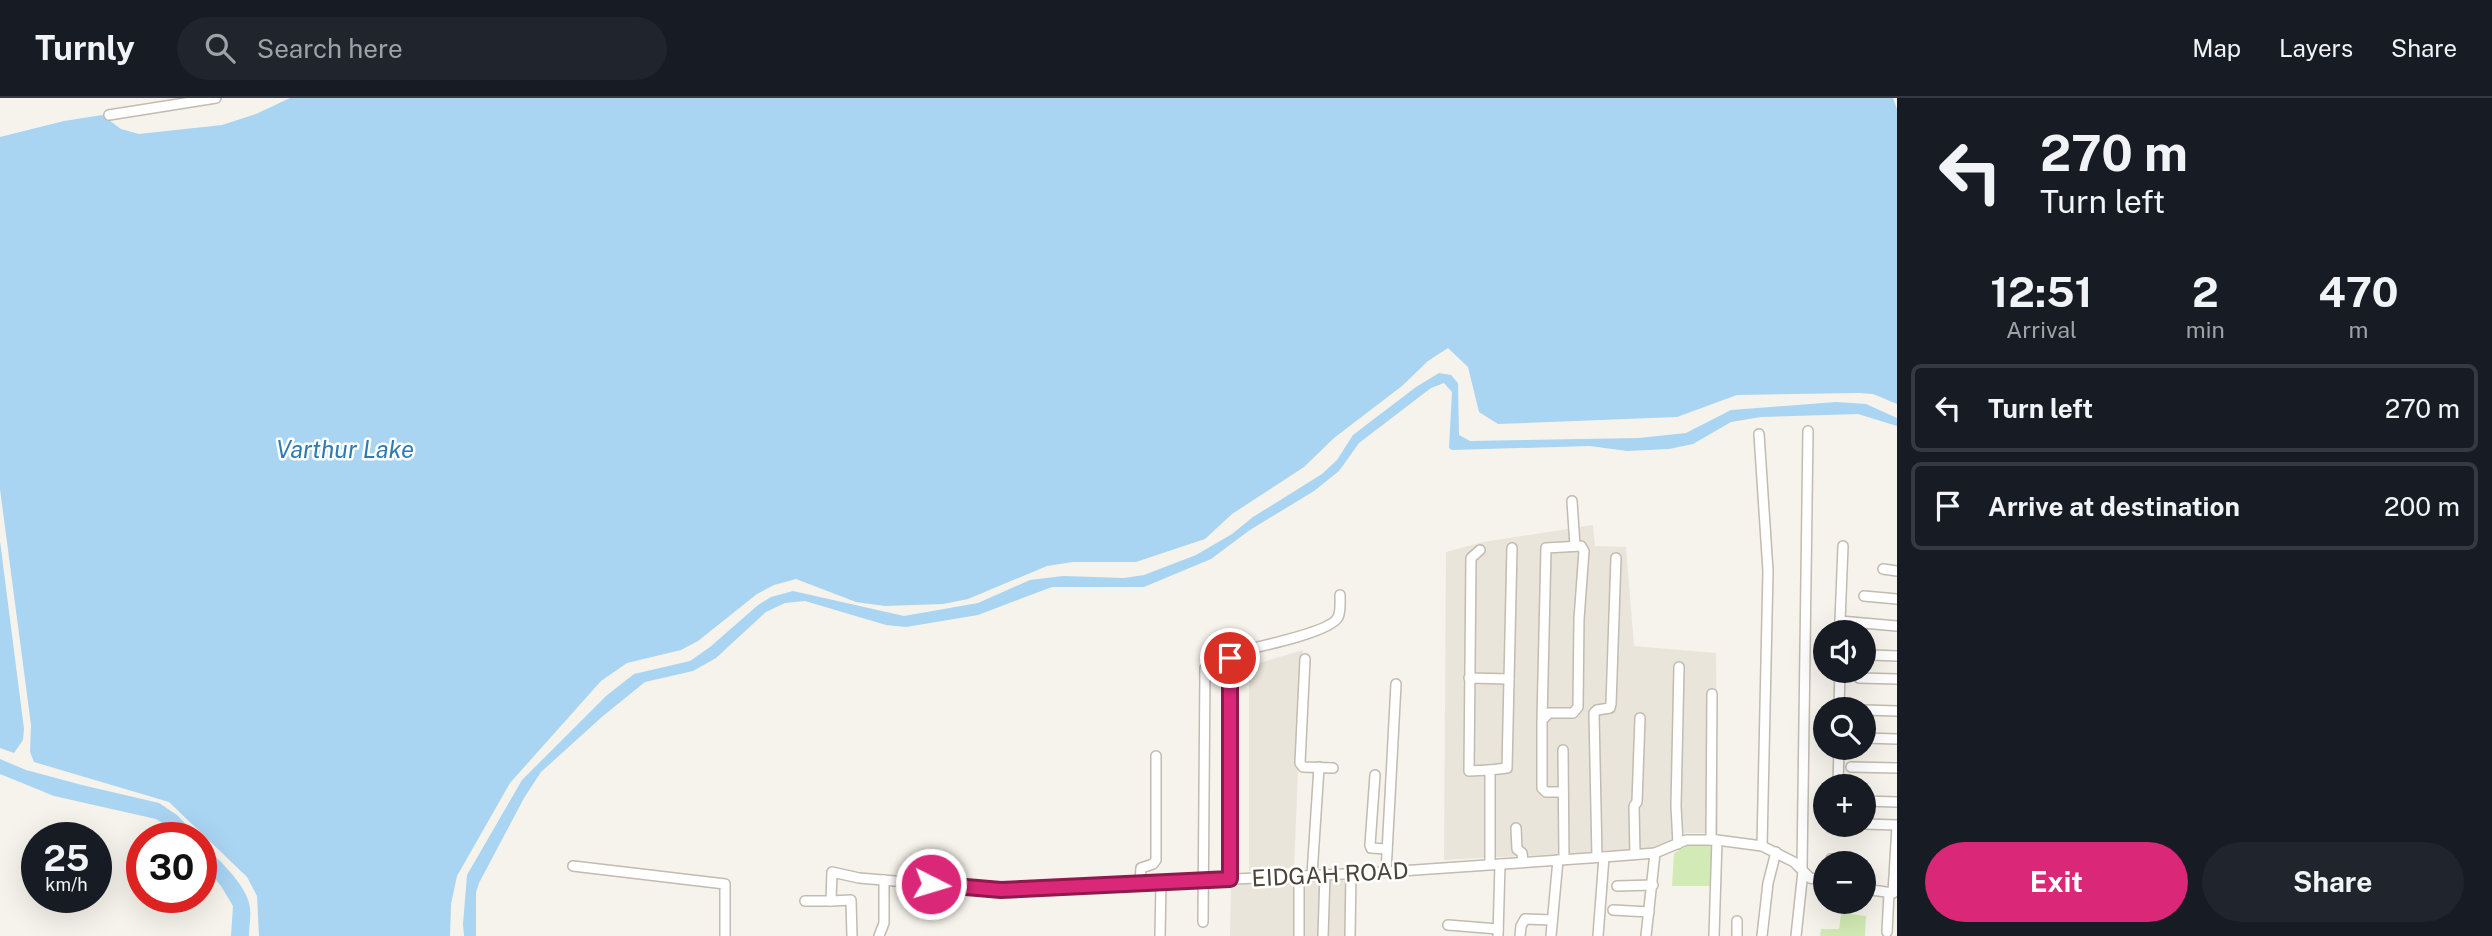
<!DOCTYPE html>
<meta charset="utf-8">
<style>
:root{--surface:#171b24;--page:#20242c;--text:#f1f3f6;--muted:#9ea1a6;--line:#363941;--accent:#db2777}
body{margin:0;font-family:"Public Sans",sans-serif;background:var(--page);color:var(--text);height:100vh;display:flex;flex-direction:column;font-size:26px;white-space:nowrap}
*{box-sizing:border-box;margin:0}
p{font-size:23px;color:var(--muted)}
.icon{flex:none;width:38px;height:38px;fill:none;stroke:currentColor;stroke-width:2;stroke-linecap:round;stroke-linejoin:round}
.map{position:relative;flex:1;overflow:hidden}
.side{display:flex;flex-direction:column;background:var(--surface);width:595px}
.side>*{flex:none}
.top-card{background:#171b24;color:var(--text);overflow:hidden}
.controls{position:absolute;left:1813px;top:522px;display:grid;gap:14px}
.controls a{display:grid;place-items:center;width:63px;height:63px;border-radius:50%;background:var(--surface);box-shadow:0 7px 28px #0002;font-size:35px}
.speed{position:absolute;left:21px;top:724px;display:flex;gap:14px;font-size:35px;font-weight:700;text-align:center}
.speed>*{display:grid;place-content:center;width:91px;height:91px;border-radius:50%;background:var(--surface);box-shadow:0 7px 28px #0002;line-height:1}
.speed small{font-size:18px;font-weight:400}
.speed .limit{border:10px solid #d22;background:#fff;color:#111}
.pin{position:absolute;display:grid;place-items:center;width:60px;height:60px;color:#fff;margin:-30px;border:4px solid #fff;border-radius:50%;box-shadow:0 2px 7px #0007}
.me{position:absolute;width:77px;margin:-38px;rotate:95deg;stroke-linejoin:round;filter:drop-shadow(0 0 5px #0008)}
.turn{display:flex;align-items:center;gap:24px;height:147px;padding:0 28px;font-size:32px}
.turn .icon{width:91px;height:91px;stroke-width:2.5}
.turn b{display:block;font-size:49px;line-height:60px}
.eta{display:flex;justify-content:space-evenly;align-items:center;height:119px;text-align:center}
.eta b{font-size:42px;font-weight:700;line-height:49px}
.action{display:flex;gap:14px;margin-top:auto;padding:14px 28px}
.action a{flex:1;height:80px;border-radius:42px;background:var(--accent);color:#fff;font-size:28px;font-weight:700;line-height:80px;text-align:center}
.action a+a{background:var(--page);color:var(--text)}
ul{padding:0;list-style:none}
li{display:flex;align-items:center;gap:21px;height:88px;margin:0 14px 10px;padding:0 14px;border:4px solid var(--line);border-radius:10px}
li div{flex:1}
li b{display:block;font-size:26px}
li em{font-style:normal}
header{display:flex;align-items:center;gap:42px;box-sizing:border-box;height:98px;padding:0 35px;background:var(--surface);border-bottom:2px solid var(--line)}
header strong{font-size:33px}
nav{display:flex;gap:38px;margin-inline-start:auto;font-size:24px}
.search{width:490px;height:63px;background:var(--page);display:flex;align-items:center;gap:18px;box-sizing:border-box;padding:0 24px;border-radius:38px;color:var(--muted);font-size:26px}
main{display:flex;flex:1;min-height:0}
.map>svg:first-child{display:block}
.residential{fill:#eae5da}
.green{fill:#d2eab5}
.water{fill:#a9d4f2}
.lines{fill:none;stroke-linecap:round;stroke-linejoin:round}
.minor-casing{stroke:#c2bbae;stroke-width:12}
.minor{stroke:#fff;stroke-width:9}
.route-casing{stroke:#8e194d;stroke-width:18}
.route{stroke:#db2777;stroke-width:12}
.labels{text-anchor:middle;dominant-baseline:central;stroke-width:5;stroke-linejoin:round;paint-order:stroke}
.street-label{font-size:23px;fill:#4b4439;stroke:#fff}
.water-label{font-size:24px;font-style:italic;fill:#2e7ab2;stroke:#fff}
</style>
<header>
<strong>Turnly</strong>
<div class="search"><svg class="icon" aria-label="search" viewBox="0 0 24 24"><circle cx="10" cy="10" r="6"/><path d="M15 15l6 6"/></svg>Search here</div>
<nav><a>Map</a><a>Layers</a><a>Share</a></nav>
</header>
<main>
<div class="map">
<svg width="1897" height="838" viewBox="0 0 1897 838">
<rect width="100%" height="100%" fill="#f6f3ec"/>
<g class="residential">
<path d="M 1593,427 L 1595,448 L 1626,449 L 1634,548 L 1716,555 L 1718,735 L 1684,735 L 1658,751 L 1444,762 L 1446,454 L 1483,444 Z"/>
<path d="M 1303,552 L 1294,770 L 1249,773 L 1249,568 Z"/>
<path d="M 1355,780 L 1353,838 L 1230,838 L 1231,784 Z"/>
</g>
<g class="green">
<path d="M 1689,747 L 1715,747 L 1713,788 L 1672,788 L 1674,755 Z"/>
<path d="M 1843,803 L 1853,803 L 1851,816 L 1866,818 L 1865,838 L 1820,838 L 1821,831 L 1839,831 Z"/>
</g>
<g class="water">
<path d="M 290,0 L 1893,0 L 1897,11 L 1897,306 L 1873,296 L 1859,295 L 1737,297 L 1677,319 L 1498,326 L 1479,314 L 1468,269 L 1448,250 L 1428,263 L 1402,288 L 1334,340 L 1304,369 L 1232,416 L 1205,441 L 1136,464 L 1073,464 L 1047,468 L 968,501 L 943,506 L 885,508 L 856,504 L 796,481 L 774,487 L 757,496 L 698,543 L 681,552 L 627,565 L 601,583 L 510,685 L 457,778 L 451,806 L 450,838 L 259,838 L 257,798 L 247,779 L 169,704 L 34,664 L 30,654 L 31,627 L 0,391 L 0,39 L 64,23 L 102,17 L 121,31 L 139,36 L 222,27 L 256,16 Z"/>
<path d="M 1439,275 L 1451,277 L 1458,285 L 1459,337 L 1470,343 L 1639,340 L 1686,335 L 1731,312 L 1836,304 L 1866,306 L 1897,320 L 1897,328 L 1858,316 L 1761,319 L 1731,324 L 1693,346 L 1669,351 L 1627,353 L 1590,348 L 1452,352 L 1449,350 L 1452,294 L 1444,285 L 1431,290 L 1359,345 L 1339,373 L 1314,393 L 1250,432 L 1211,461 L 1144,489 L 1052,489 L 978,517 L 906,529 L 886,527 L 805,503 L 785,505 L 766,514 L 716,560 L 693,573 L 645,584 L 603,618 L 541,674 L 524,700 L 479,785 L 476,794 L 476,838 L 464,838 L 463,826 L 467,777 L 522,682 L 606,598 L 634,576 L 690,563 L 710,549 L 758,507 L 771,499 L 793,493 L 904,518 L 978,505 L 1030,482 L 1063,478 L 1124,480 L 1144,477 L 1196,457 L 1232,436 L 1253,419 L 1322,376 L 1337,362 L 1353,337 L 1416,289 Z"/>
<path d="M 0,443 L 24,631 L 23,642 L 14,655 L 0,650 Z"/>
<path d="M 0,661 L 26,672 L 82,687 L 159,705 L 177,717 L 199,740 L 180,740 L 167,728 L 156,721 L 54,698 L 0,676 Z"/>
<path d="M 201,743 C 216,760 248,787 250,810 C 251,819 249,829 249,838 L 231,838 L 233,808 L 221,788 L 201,763 Z"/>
</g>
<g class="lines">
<defs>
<g id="minor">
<path d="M 109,17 L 216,0"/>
<path d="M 1759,336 L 1768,473 L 1762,748"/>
<path d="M 1572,403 L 1575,448"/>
<path d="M 1480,452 L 1471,460 L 1469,673 L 1490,672"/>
<path d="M 1883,471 L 1897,473"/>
<path d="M 1864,498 L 1897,501"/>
<path d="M 1840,523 L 1843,448"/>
<path d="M 1840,534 L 1840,523 L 1897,528"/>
<path d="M 1871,557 L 1897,558"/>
<path d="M 1305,561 L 1300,665 L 1303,669 L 1333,670"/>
<path d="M 1469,580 L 1509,581"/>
<path d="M 1859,580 L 1897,581"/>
<path d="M 1839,611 L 1840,572"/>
<path d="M 1864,612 L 1897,613"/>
<path d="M 1542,622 L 1546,450 L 1581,448 L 1584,453 L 1579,521 L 1578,609 L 1573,615 L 1549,615 L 1542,622 L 1542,690 L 1546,694 L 1562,694"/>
<path d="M 1864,640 L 1897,641"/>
<path d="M 1563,652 L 1564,761"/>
<path d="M 1851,669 L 1897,670"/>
<path d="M 1375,677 L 1370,747 L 1371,750 L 1387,751"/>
<path d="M 1838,688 L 1839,649"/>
<path d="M 1864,703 L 1897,704"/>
<path d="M 1864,726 L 1897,727"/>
<path d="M 1516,730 L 1517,751 L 1522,755 L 1523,764"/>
<path d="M 1711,742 L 1712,596"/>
<path d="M 1678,746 L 1676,708 L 1679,569"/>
<path d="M 1635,756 L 1634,708 L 1637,704 L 1640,620"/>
<path d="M 1597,759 L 1594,615 L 1597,612 L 1610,610 L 1611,606 L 1616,460"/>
<path d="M 1830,765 L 1831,761 L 1840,762"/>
<path d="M 1490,766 L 1490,672 L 1507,670 L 1512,450"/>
<path d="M 573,768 L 725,786 L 725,838"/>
<path d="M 1802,770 L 1808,333"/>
<path d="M 1386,774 L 1396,586"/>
<path d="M 1312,777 L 1319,669"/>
<path d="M 1230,781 L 1230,560 L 1235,554 C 1253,550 1332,534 1338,519 C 1341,513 1340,503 1340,497"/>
<path d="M 1140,785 L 1141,770 L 1153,766 L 1156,762 L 1156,658"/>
<path d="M 1617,788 L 1653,787"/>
<path d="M 1864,791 L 1893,795"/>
<path d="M 1893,795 L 1897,728"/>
<path d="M 805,803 L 831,803"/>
<path d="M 1613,812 L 1649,814"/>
<path d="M 1737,823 L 1737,838"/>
<path d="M 1203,824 L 1205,570"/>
<path d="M 1448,827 L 1498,831"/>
<path d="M 1887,834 L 1889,795"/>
<path d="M 852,838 L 851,802 L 831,803 L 832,774 L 859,780 L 1001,792 L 1386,774 L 1604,759 L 1655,755 L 1686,742 L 1717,742 L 1762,748 L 1794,764 L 1810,780 L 1825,783"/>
<path d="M 879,838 L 884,825 L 884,782"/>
<path d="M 1160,838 L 1161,784"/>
<path d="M 1299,838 L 1299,777"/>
<path d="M 1323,838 L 1325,776"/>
<path d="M 1350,838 L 1351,775"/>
<path d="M 1498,838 L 1500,766"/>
<path d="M 1520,838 L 1521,828 L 1525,821 L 1552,822"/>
<path d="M 1551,838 L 1558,762"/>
<path d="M 1598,838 L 1604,759"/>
<path d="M 1646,838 L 1655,755"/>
<path d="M 1714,838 L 1717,742"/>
<path d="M 1762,838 L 1768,785 L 1776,754"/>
<path d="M 1796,838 L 1803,773"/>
</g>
</defs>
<use href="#minor" class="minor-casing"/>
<use href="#minor" class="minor"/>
</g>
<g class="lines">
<defs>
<path id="route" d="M 931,786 L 1001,792 L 1230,781 L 1230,560"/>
</defs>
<use href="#route" class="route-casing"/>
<use href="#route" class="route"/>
</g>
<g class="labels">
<g class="street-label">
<text transform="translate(1330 776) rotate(-3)">EIDGAH ROAD</text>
</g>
<g class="water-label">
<text x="345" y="351">Varthur Lake</text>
</g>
</g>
</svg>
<div class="controls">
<a><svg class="icon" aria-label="sound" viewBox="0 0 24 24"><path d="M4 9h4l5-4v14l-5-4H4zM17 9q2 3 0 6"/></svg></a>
<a><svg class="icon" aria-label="search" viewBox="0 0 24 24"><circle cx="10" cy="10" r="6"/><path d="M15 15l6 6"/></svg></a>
<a>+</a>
<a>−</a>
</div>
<div class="speed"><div>25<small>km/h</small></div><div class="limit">30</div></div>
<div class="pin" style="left:1230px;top:560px;background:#d93025"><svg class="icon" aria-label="arrive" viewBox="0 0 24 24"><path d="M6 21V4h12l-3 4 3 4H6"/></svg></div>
<svg class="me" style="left:931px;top:786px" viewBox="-20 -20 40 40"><circle r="17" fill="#db2777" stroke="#fff" stroke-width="3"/><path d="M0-11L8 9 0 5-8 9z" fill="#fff"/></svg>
</div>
<section class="side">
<div class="top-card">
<div class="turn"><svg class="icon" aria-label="left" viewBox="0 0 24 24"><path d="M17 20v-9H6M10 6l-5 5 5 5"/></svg><div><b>270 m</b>Turn left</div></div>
</div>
<div class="eta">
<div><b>12:51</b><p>Arrival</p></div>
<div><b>2</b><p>min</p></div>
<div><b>470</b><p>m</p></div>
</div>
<ul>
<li><svg class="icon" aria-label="left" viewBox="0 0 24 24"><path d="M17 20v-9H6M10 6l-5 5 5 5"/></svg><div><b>Turn left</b></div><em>270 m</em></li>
<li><svg class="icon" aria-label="arrive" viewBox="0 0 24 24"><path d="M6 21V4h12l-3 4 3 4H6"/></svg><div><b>Arrive at destination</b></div><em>200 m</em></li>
</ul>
<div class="action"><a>Exit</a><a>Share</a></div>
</section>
</main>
